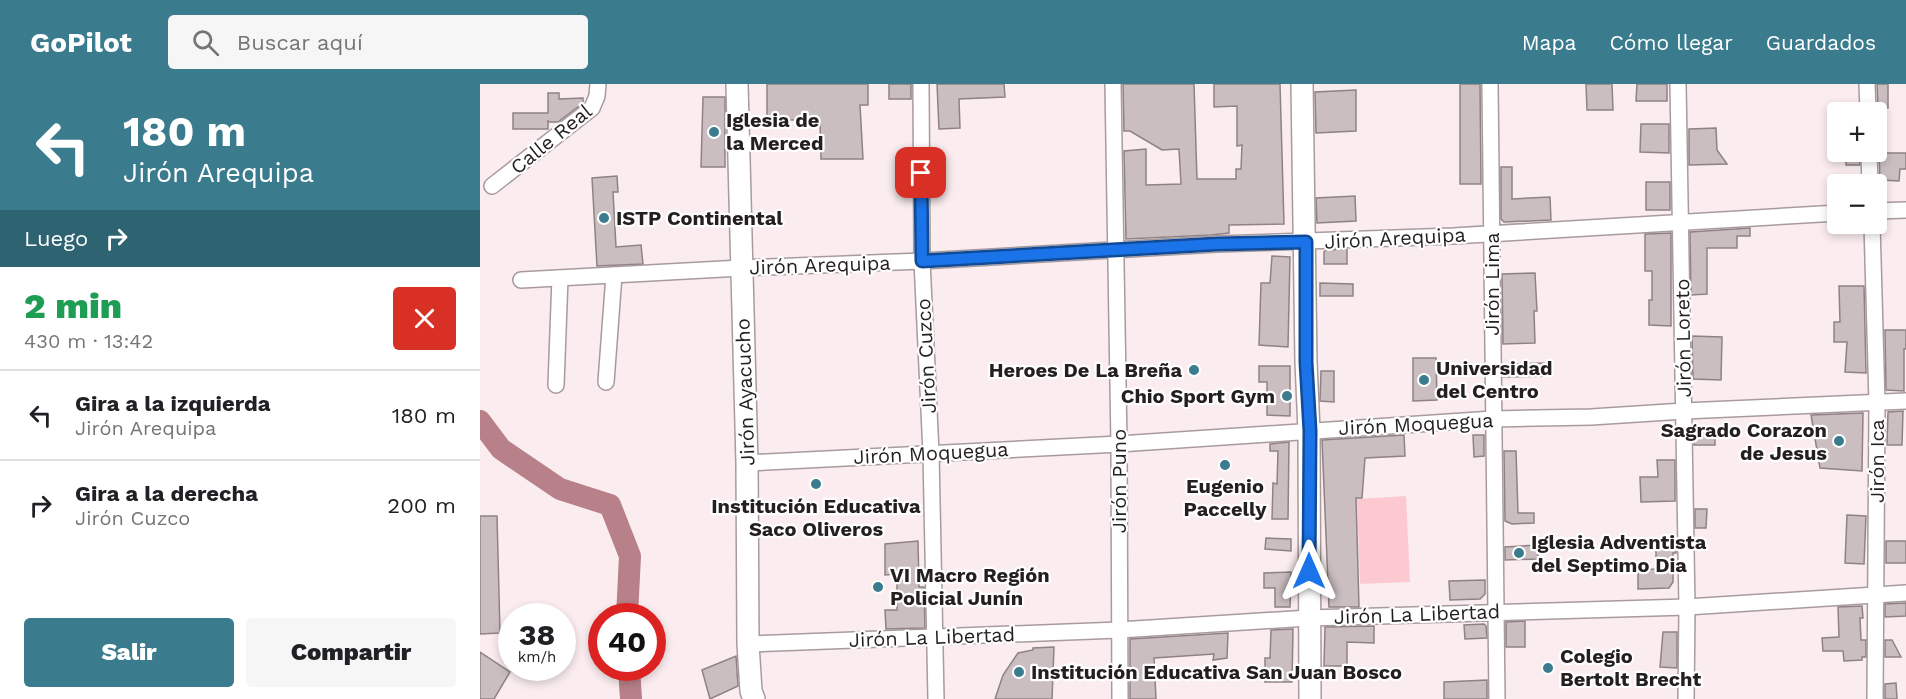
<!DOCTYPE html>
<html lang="es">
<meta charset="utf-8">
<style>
:root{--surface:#fff;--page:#f6f6f6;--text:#202124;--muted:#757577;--line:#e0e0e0;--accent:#3a7c8e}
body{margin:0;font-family:"Work Sans",sans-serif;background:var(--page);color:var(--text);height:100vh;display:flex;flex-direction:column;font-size:22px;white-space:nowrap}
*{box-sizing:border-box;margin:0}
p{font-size:20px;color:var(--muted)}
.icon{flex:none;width:33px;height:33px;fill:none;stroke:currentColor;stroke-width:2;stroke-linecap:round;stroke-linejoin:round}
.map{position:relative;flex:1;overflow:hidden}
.panel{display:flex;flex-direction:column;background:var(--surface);width:480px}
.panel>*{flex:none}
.guide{background:#3a7c8e;color:#fff;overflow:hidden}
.fabs{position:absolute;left:1347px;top:18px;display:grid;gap:12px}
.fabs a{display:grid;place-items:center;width:60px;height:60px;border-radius:6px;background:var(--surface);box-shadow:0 3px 9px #0003;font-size:30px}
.speed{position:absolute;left:18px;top:519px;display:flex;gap:12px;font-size:30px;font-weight:700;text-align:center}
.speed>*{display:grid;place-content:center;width:78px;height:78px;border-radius:50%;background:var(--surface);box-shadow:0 3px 9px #0003;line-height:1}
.speed small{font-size:15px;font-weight:400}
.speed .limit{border:9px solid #d22;background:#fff;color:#111}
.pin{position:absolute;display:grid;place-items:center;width:51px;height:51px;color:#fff;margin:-26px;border-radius:12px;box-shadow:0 3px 9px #0006}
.me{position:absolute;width:66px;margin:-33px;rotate:0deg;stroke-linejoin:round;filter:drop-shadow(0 0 4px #0008)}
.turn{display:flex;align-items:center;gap:21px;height:126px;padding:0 24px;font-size:27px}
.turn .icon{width:78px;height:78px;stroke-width:2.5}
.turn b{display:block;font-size:42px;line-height:51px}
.then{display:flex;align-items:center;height:57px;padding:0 24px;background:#0003;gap:12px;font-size:22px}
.round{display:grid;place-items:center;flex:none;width:63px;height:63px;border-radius:6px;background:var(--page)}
.summary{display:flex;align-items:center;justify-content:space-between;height:102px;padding:0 24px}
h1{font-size:36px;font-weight:800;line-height:45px;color:#1e9e55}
.cta{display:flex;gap:12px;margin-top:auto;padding:12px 24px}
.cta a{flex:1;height:69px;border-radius:6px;background:var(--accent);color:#fff;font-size:24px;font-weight:800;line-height:69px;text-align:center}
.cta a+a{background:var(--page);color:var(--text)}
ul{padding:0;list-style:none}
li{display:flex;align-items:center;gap:18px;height:90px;padding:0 24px;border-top:2px solid var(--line)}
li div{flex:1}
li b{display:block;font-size:22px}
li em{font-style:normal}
header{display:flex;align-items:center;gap:36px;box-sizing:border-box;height:84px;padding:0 30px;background:var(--accent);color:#fff}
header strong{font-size:28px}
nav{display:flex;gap:33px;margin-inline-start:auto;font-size:21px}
.search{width:420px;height:54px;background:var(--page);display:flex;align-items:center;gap:15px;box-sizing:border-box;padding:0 21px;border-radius:6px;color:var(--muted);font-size:22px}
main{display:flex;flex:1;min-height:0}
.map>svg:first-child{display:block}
.park{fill:#fdc9d1}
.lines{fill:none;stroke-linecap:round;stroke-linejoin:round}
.river{stroke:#b88089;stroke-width:22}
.building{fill:#cbbec0;stroke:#8f8284;stroke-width:1.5}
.street-casing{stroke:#a89b9d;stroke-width:18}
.secondary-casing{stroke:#a89b9d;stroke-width:24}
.street{stroke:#fff;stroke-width:15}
.secondary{stroke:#fff;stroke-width:21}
.route-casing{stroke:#114b97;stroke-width:15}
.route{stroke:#1a73e8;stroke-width:10}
.poi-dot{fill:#3a7c8e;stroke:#fefefe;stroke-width:2}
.labels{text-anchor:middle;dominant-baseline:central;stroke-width:4.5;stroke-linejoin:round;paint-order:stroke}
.poi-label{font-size:20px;font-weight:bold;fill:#241f1f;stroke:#fefefe;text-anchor:start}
.street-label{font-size:20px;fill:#241f1f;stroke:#fefefe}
</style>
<header>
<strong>GoPilot</strong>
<div class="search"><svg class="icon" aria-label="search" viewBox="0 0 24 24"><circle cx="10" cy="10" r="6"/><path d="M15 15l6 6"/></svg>Buscar aquí</div>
<nav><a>Mapa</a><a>Cómo llegar</a><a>Guardados</a></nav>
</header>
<main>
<section class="panel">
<div class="guide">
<div class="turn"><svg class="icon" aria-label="left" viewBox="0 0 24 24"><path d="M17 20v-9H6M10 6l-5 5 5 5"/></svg><div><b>180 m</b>Jirón Arequipa</div></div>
<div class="then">Luego<svg class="icon" aria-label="right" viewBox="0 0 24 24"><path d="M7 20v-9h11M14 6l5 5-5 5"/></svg></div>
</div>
<div class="summary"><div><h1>2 min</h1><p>430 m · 13:42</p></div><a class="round" style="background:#d93025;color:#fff"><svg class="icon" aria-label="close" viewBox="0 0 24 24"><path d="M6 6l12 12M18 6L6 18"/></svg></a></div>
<ul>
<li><svg class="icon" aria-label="left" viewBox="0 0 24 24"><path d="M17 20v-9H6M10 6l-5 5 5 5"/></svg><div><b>Gira a la izquierda</b><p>Jirón Arequipa</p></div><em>180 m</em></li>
<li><svg class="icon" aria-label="right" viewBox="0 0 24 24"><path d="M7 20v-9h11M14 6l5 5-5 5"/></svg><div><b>Gira a la derecha</b><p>Jirón Cuzco</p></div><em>200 m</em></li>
</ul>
<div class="cta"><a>Salir</a><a>Compartir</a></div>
</section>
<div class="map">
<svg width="1426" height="615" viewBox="0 0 1426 615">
<rect width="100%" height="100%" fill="#fbedef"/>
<path class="park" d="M 926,412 L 930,498 L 880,500 L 877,415 Z"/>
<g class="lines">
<g class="river">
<path d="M 0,337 L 21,365 L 80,405 L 130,421 L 150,472 L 147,532"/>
<path d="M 149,584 L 151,615"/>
</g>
</g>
<g class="building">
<path d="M 287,0 L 388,0 L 388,21 L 380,21 L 383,75 L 341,75 L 340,36 L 287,36 Z"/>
<rect x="409" y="0" width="22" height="15"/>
<path d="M 457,0 L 524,0 L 525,13 L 479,15 L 480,44 L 459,45 Z"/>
<path d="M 643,0 L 714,0 L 717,95 L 756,95 L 756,85 L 761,85 L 762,61 L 757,62 L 757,22 L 734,23 L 734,0 L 800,0 L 804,140 L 749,141 L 749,149 L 731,151 L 646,155 L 644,67 L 666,65 L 666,101 L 701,100 L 699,65 L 682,66 L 650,47 L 644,47 Z"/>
<path d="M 980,0 L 1000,0 L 1001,100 L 980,100 Z"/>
<path d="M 1106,0 L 1132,0 L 1133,26 L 1107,26 Z"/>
<path d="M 1157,0 L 1187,0 L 1187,17 L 1156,17 Z"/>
<path d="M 1397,0 L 1408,0 L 1408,24 L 1398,24 Z"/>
<path d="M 876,6 L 876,47 L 836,49 L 835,8 Z"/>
<path d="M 68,9 L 79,9 L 79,15 L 103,14 L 103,19 L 78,38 L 68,38 L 68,36 L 68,45 L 33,45 L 33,29 L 68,29 Z"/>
<path d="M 223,13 L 245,13 L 245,83 L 221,83 Z"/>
<path d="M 1161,40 L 1189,40 L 1189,69 L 1160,68 Z"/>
<path d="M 1236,44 L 1237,66 L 1247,80 L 1209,81 L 1209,45 Z"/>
<path d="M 1366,68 L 1379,68 L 1380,81 L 1366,81 Z"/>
<path d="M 1399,69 L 1426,69 L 1426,85 L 1420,85 L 1419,97 L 1400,96 Z"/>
<path d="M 1021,83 L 1032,83 L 1032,115 L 1070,113 L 1071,136 L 1024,138 L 1021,135 Z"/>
<path d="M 137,92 L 138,108 L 133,108 L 136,163 L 161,161 L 163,180 L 117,182 L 112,94 Z"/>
<rect x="1166" y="98" width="24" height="28"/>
<path d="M 875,112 L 876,137 L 837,139 L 836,114 Z"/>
<path d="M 1270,144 L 1270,152 L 1257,152 L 1257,164 L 1227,164 L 1227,210 L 1211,211 L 1210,148 Z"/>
<path d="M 1191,149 L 1191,242 L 1169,241 L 1169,216 L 1172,216 L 1172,187 L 1165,187 L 1165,150 Z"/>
<path d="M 867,165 L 867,180 L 844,180 L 844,168 L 846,166 Z"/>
<path d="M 792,172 L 810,173 L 808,263 L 779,261 L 781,199 L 790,199 Z"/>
<path d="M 1055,189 L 1057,227 L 1054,227 L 1055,259 L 1023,260 L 1022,190 Z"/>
<path d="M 840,199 L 873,200 L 873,212 L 840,212 Z"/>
<path d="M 1359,202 L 1384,202 L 1386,289 L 1365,288 L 1367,258 L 1354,258 L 1354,238 L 1360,238 Z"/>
<path d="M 1405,246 L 1426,246 L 1426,265 L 1424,265 L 1424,307 L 1406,306 Z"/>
<path d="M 1212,252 L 1242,253 L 1241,296 L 1213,295 Z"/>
<path d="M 933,274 L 956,274 L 957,316 L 933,317 Z"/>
<path d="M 1072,279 L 1072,292 L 1023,293 L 1023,280 Z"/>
<path d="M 779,282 L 810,282 L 810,332 L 787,331 L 787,298 L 779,298 Z"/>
<path d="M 841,287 L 854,287 L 854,318 L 840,317 Z"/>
<path d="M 1423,327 L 1422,361 L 1407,361 L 1408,328 Z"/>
<path d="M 1383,329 L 1382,387 L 1340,384 L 1331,331 Z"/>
<rect x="1214" y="345" width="21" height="16"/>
<path d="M 924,351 L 925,372 L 885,374 L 882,414 L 876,414 L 879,523 L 849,523 L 842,356 Z"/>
<path d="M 993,351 L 1004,351 L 1004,372 L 994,373 Z"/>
<path d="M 809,358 L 808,435 L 792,435 L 793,399 L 797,400 L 798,367 L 790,367 L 790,360 Z"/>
<path d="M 1024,367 L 1036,367 L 1038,429 L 1054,429 L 1054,439 L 1032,440 L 1025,437 Z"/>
<path d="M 1177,376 L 1195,376 L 1195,417 L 1161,418 L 1160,393 L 1178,393 Z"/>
<path d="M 1215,425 L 1227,425 L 1226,444 L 1215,444 Z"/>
<path d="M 1367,431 L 1386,432 L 1384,480 L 1365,479 Z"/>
<path d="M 0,432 L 17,432 L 20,549 L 0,550 Z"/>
<path d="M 786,454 L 811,455 L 811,467 L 785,465 Z"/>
<path d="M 1176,454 L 1195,454 L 1196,469 L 1193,469 L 1193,498 L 1189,504 L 1158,505 L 1158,486 L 1176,485 Z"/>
<path d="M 438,457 L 439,503 L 444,503 L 445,544 L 406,545 L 405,526 L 417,526 L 417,490 L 405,491 L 405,460 Z"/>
<rect x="1406" y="457" width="20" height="22"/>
<path d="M 1058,461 L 1058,475 L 1025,476 L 1025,463 Z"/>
<path d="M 811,488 L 810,523 L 795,523 L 795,504 L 784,504 L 784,489 Z"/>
<path d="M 1005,496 L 1005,510 L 1000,515 L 970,516 L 969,497 Z"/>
<path d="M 1426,519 L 1426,532 L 1405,533 L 1405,520 Z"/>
<path d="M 1382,522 L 1383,534 L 1380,534 L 1381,556 L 1386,556 L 1386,573 L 1382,573 L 1382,576 L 1364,577 L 1363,567 L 1343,567 L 1342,554 L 1359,553 L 1358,523 Z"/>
<path d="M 1045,537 L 1045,563 L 1026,563 L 1026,538 Z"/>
<path d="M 1004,540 L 1006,542 L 1007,554 L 985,555 L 984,541 Z"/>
<path d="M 894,542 L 894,559 L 867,558 L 867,582 L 844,582 L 845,543 Z"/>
<path d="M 813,545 L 812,598 L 785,598 L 785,574 L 790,574 L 791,546 Z"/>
<path d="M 1183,548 L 1197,548 L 1197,584 L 1180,583 Z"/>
<path d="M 748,549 L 747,574 L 733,576 L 734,570 L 674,574 L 676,615 L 650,615 L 650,555 Z"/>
<path d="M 1405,556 L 1412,556 L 1421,573 L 1405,573 Z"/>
<path d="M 574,563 L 572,615 L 515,615 L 523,591 L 538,569 L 553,566 L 553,564 Z"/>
<path d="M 0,568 L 30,588 L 14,615 L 0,615 Z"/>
<path d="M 256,572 L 258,602 L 230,615 L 222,586 Z"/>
<path d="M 1007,596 L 1007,615 L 964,615 L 964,598 Z"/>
<path d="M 1416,599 L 1417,615 L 1405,615 L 1405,600 Z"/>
</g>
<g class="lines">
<defs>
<g id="street">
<path d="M 441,0 L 442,177 L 451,369 L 456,615"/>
<path d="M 633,0 L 639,360 L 640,615"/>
<path d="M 1010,0 L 1017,615"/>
<path d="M 1198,0 L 1207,523 L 1206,615"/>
<path d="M 1387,0 L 1388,28"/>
<path d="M 1389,68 L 1390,100"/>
<path d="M 12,102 L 112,24 L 117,12 L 118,0"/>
<path d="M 1396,127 L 1426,126"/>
<path d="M 1392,140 L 1397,319 L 1395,615"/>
<path d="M 41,196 L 261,184 L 442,177 L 737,160 L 973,152 L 1358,129"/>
<path d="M 126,298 L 134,191"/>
<path d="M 76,301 L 80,194"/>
<path d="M 267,379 L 639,360 L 1013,335 L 1111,333 L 1204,327 L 1426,317"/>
<path d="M 268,560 L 639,546 L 829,534 L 1207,523 L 1426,509"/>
</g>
<g id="secondary">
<path d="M 257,0 L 267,379 L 268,560 L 271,607 L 274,615"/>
<path d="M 822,0 L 826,278 L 829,347 L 830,615"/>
</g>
</defs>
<use href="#street" class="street-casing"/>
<use href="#secondary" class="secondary-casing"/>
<use href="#street" class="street"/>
<use href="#secondary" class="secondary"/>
</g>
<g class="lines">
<defs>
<path id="route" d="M 441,89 L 442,177 L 737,160 L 826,158 L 826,278 L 830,347 L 829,487"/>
</defs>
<use href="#route" class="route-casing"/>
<use href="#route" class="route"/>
</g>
<g class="poi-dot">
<circle cx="234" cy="48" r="6"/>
<circle cx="124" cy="134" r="6"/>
<circle cx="714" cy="286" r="6"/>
<circle cx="944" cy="296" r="6"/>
<circle cx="807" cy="312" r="6"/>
<circle cx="1359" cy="357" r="6"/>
<circle cx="745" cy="381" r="6"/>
<circle cx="336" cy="400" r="6"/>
<circle cx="1039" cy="469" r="6"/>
<circle cx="398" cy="503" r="6"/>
<circle cx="1068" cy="584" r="6"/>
<circle cx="539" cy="588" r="6"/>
</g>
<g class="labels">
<g class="poi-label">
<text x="246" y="36">Iglesia de<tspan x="246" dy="23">la Merced</tspan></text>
<text x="136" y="134">ISTP Continental</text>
<text x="956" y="284">Universidad<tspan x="956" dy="23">del Centro</tspan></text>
<text x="702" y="286" text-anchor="end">Heroes De La Breña</text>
<text x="795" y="312" text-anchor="end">Chio Sport Gym</text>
<text x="1347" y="346" text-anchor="end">Sagrado Corazon<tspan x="1347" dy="23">de Jesus</tspan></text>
<text x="745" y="402" text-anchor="middle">Eugenio<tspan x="745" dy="23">Paccelly</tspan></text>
<text x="336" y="422" text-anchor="middle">Institución Educativa<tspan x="336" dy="23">Saco Oliveros</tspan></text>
<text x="1051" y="458">Iglesia Adventista<tspan x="1051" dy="23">del Septimo Dia</tspan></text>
<text x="410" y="491">VI Macro Región<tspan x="410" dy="23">Policial Junín</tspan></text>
<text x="1080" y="572">Colegio<tspan x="1080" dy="23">Bertolt Brecht</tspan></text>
<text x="551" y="588">Institución Educativa San Juan Bosco</text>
</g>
<g class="street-label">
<text transform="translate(71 55) rotate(-39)">Calle Real</text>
<text transform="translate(915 154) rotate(-3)">Jirón Arequipa</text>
<text transform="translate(340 181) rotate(-2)">Jirón Arequipa</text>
<text transform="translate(1012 200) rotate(-90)">Jirón Lima</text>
<text transform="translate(1203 254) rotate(-91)">Jirón Loreto</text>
<text transform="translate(446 272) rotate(-93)">Jirón Cuzco</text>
<text transform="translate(265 308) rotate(-92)">Jirón Ayacucho</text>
<text transform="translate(936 340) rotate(-3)">Jirón Moquegua</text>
<text transform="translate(451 369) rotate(-3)">Jirón Moquegua</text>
<text transform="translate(1397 377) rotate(-90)">Jirón Ica</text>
<text transform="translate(639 397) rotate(-90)">Jirón Puno</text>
<text transform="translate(937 530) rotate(-2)">Jirón La Libertad</text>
<text transform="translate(452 553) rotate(-2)">Jirón La Libertad</text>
</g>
</g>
</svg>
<div class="fabs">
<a>+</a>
<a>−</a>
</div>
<div class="speed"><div>38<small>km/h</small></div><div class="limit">40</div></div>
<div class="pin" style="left:441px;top:89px;background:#d93025"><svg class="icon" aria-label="arrive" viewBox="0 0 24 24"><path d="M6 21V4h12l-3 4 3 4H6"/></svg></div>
<svg class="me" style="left:829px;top:487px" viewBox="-20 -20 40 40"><path d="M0-17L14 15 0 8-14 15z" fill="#1a73e8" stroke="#fff" stroke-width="4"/></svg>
</div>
</main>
